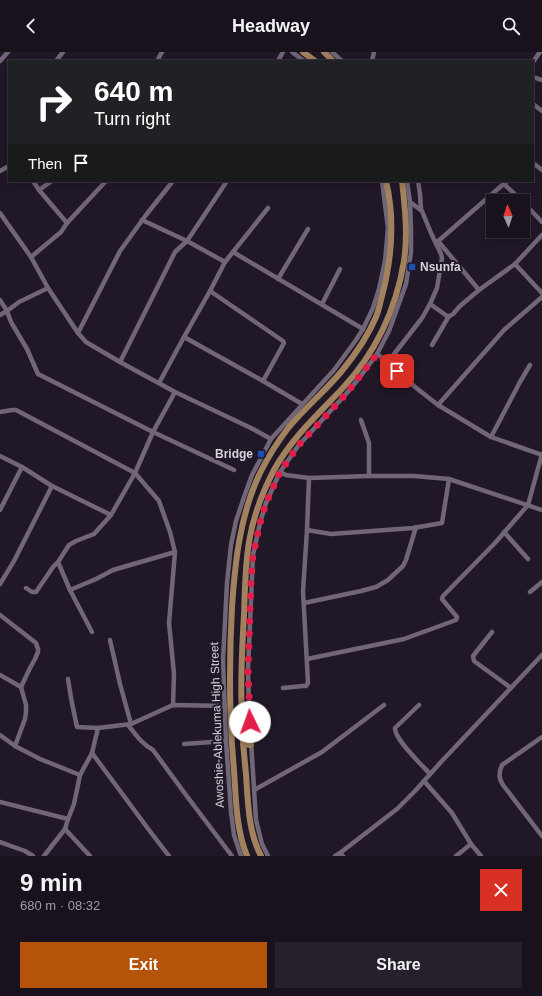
<!DOCTYPE html>
<meta charset="utf-8">
<style>
:root{--surface:#19121d;--page:#26202a;--text:#f1f3f6;--muted:#9f9ea4;--line:#37323b;--accent:#b45309}
body{margin:0;font-family:Helvetica,sans-serif;background:var(--page);color:var(--text);height:100vh;display:flex;flex-direction:column;font-size:15px;white-space:nowrap}
*{box-sizing:border-box;margin:0}
p{font-size:13px;color:var(--muted)}
.icon{flex:none;width:22px;height:22px;fill:none;stroke:currentColor;stroke-width:2;stroke-linecap:round;stroke-linejoin:round}
.map{position:relative;height:804px;overflow:hidden}
.panel{display:flex;flex-direction:column;background:var(--surface);flex:1}
.panel>*{flex:none}
.guide{position:absolute;left:8px;top:8px;width:526px;height:122px;border-radius:0px;box-shadow:0 2px 10px #0003,0 0 0 1px var(--line);background:#202124;color:#fff;overflow:hidden}
.needle{width:26px;rotate:357deg}
.tools{position:absolute;left:486px;top:142px;display:grid;gap:8px}
.tools a{display:grid;place-items:center;width:44px;height:44px;border-radius:0px;background:var(--surface);box-shadow:0 2px 10px #0003,0 0 0 1px var(--line);font-size:20px}
.pin{position:absolute;display:grid;place-items:center;width:34px;height:34px;color:#fff;margin:-17px;border-radius:8px;box-shadow:0 2px 6px #0006}
.me{position:absolute;width:44px;margin:-22px;rotate:357deg;stroke-linejoin:round;filter:drop-shadow(0 0 3px #0008)}
.turn{display:flex;align-items:center;gap:14px;height:84px;padding:0 20px;font-size:18px}
.turn .icon{width:52px;height:52px;stroke-width:2.5}
.turn b{display:block;font-size:28px;line-height:34px}
.then{display:flex;align-items:center;height:38px;padding:0 20px;background:#0003;gap:8px;font-size:15px}
.round{display:grid;place-items:center;flex:none;width:42px;height:42px;border-radius:0px;background:var(--page)}
.summary{display:flex;align-items:center;justify-content:space-between;height:68px;padding:0 20px}
h1{font-size:24px;font-weight:700;line-height:30px}
.cta{display:flex;gap:8px;margin-top:auto;padding:8px 20px}
.cta a{flex:1;height:46px;border-radius:0px;background:var(--accent);color:#fff;font-size:16px;font-weight:700;line-height:46px;text-align:center}
.cta a+a{background:var(--page);color:var(--text)}
header{display:flex;justify-content:space-between;align-items:center;height:52px;padding:0 20px;background:var(--surface);font-size:18px;font-weight:700}
.map>svg:first-child{display:block}
.lines{fill:none;stroke-linecap:round;stroke-linejoin:round}
.minor{stroke:#716678;stroke-width:4.5}
.major{stroke:#a2825e;stroke-width:6}
.route{stroke:#e11d48;stroke-width:7;stroke-dasharray:0 12.6}
.transit-dot{fill:#1a4fb4;stroke:#211827;stroke-width:1.5}
.labels{text-anchor:middle;dominant-baseline:central;stroke-width:4;stroke-linejoin:round;paint-order:stroke}
.poi-label{font-size:12px;font-weight:bold;fill:#d6d0da;stroke:#211827;text-anchor:start}
.street-label{font-size:12px;fill:#d6d0da;stroke:#211827}
</style>
<header><svg class="icon" aria-label="back" viewBox="0 0 24 24"><path d="M15 5l-7 7 7 7"/></svg>Headway<svg class="icon" aria-label="search" viewBox="0 0 24 24"><circle cx="10" cy="10" r="6"/><path d="M15 15l6 6"/></svg></header>
<div class="map">
<svg width="542" height="804" viewBox="0 0 542 804">
<rect width="100%" height="100%" fill="#211827"/>
<g class="lines">
<g class="minor">
<path d="M 292,0 L 304,9"/>
<path d="M 332,0 L 342,9"/>
<path d="M 0,9 L 8,0"/>
<path d="M 56,9 L 63,0"/>
<path d="M 157,9 L 162,0"/>
<path d="M 278,9 L 283,0"/>
<path d="M 372,9 L 374,0"/>
<path d="M 533,10 L 540,0"/>
<path d="M 533,25 L 542,28"/>
<path d="M 533,52 L 542,59"/>
<path d="M 533,111 L 542,118"/>
<path d="M 0,119 L 9,114"/>
<path d="M 33,129 L 39,138 L 67,171"/>
<path d="M 418,129 L 420,142 L 421,158"/>
<path d="M 504,132 L 522,149"/>
<path d="M 39,138 L 52,129"/>
<path d="M 523,150 L 542,170"/>
<path d="M 0,161 L 31,205 L 48,236 L 78,281 L 86,290 L 120,310 L 175,340 L 251,376 L 271,387"/>
<path d="M 142,168 L 187,189 L 225,210"/>
<path d="M 438,189 L 479,238"/>
<path d="M 436,191 L 507,129"/>
<path d="M 233,200 L 363,277"/>
<path d="M 31,205 L 61,180 L 67,171 L 106,129"/>
<path d="M 515,212 L 542,241"/>
<path d="M 278,227 L 308,177"/>
<path d="M 210,239 L 283,289 L 284,291 L 263,329"/>
<path d="M 0,248 L 7,259 L 11,270 L 27,297 L 38,322 L 153,380 L 234,418"/>
<path d="M 322,252 L 340,217"/>
<path d="M 430,252 L 447,264 L 450,264 L 453,262 L 460,254 L 479,238 L 515,212 L 542,183"/>
<path d="M 0,263 L 7,259 L 19,250 L 48,236"/>
<path d="M 78,281 L 120,199 L 146,163 L 173,129"/>
<path d="M 184,285 L 263,329 L 302,352"/>
<path d="M 432,293 L 449,264"/>
<path d="M 377,302 L 388,310 L 415,335 L 438,353 L 491,385 L 542,403"/>
<path d="M 120,310 L 175,200 L 187,189 L 227,129"/>
<path d="M 388,310 L 422,266 L 430,252 L 437,236 L 442,206 L 441,202 L 431,181 L 422,159 L 410,150"/>
<path d="M 159,331 L 184,285 L 210,239 L 225,210 L 268,156"/>
<path d="M 438,353 L 504,278 L 542,245"/>
<path d="M 0,360 L 12,358 L 16,358 L 135,421 L 159,449 L 170,480 L 175,500 L 169,571 L 174,622 L 173,653"/>
<path d="M 361,368 L 369,391 L 369,424"/>
<path d="M 491,385 L 520,330 L 530,313"/>
<path d="M 0,404 L 22,415 L 52,434 L 111,463"/>
<path d="M 280,420 L 286,423 L 309,426 L 369,424 L 414,424 L 449,427 L 542,458"/>
<path d="M 0,458 L 22,415"/>
<path d="M 307,478 L 331,482 L 413,476 L 442,471 L 449,427"/>
<path d="M 504,480 L 528,507"/>
<path d="M 58,510 L 70,538 L 92,580"/>
<path d="M 0,532 L 14,509 L 52,434"/>
<path d="M 26,536 L 32,540 L 36,540 L 53,515 L 58,510 L 69,493 L 76,489 L 94,482 L 111,463 L 135,421 L 153,380 L 175,340"/>
<path d="M 70,538 L 96,527 L 113,518 L 175,500"/>
<path d="M 530,540 L 542,530"/>
<path d="M 304,551 L 361,539 L 376,535 L 388,528 L 403,514 L 406,508 L 416,475"/>
<path d="M 0,563 L 36,591 L 38,597 L 38,600 L 35,607 L 30,616 L 21,635"/>
<path d="M 492,580 L 473,604 L 474,609 L 511,636"/>
<path d="M 110,588 L 120,632 L 131,672"/>
<path d="M 307,607 L 404,587 L 456,568 L 457,565 L 442,547 L 443,544 L 495,491 L 528,453 L 542,402"/>
<path d="M 0,623 L 21,635 L 26,653 L 26,660 L 25,667 L 15,694"/>
<path d="M 68,627 L 71,646 L 77,675 L 98,676 L 131,672 L 173,653 L 225,654"/>
<path d="M 283,636 L 303,634 L 306,634 L 308,631 L 303,539 L 307,478 L 309,426"/>
<path d="M 419,653 L 395,676 C 394,687 422,713 430,722"/>
<path d="M 128,673 C 136,683 142,692 153,698 L 186,743 L 232,804"/>
<path d="M 0,683 L 15,694 L 40,707 L 80,723"/>
<path d="M 542,685 L 502,713 C 499,720 498,725 503,733 L 542,784"/>
<path d="M 184,692 L 226,689"/>
<path d="M 92,701 L 149,778 L 169,804"/>
<path d="M 424,729 L 452,761 L 471,792 L 481,804"/>
<path d="M 254,738 L 322,700 L 384,653"/>
<path d="M 0,750 L 68,767"/>
<path d="M 65,777 L 90,804"/>
<path d="M 0,790 L 25,799 L 33,804"/>
<path d="M 340,801 L 397,757 L 415,739 L 441,710 L 542,603"/>
<path d="M 44,804 L 65,777 L 68,767 L 74,752 L 80,723 L 92,701 L 98,676"/>
<path d="M 241,804 L 234,783 L 231,760 L 226,689 L 223,608 L 227,531 L 231,493 L 236,469 L 244,445 L 252,423 L 271,387 L 334,318 L 356,288 L 363,277 L 373,256 L 379,237 L 385,209 L 388,176 L 382,129"/>
<path d="M 268,804 L 262,792 L 256,768 L 249,658 L 248,617 L 253,503 L 260,471 L 266,451 L 280,420 L 298,394 L 346,342 L 360,325 L 377,302 L 389,279 L 406,232 L 411,200 L 411,177 L 410,150 L 407,129"/>
<path d="M 335,804 L 340,801 L 343,804"/>
<path d="M 456,804 L 471,792"/>
</g>
<g class="major">
<path d="M 303,0 L 315,9"/>
<path d="M 324,0 L 333,9"/>
<path d="M 243,692 L 251,693"/>
<path d="M 247,804 C 236,777 236,747 234,718 C 229,664 229,610 232,555 C 235,510 240,463 260,421 C 268,405 278,389 289,375 C 305,356 325,339 341,320 C 355,303 368,284 376,265 C 379,258 380,251 382,244 C 392,206 395,167 386,129"/>
<path d="M 261,804 C 248,779 248,750 246,722 C 244,703 242,684 242,664 C 240,631 242,596 244,563 C 245,538 245,514 249,490 C 253,465 262,441 274,418 C 291,387 317,363 341,338 C 376,301 396,258 404,209 C 408,183 405,155 402,129"/>
</g>
</g>
<g class="lines">
<path class="route" d="M 250,670 L 248,617 L 251,530 L 253,503 L 260,471 L 266,451 L 280,420 L 298,394 L 346,342 L 377,302 L 397,319"/>
</g>
<g class="transit-dot">
<rect x="408" y="211" width="8" height="8" rx="2"/>
<rect x="257" y="398" width="8" height="8" rx="2"/>
</g>
<g class="labels">
<g class="poi-label">
<text x="420" y="215">Nsunfa</text>
<text x="253" y="402" text-anchor="end">Bridge</text>
</g>
<g class="street-label">
<text transform="translate(217 673) rotate(-92)">Awoshie-Ablekuma High Street</text>
</g>
</g>
</svg>
<div class="tools">
<a><svg class="needle" viewBox="-14 -14 28 28"><path d="M0-13l5 13h-10z" fill="#e53935"/><path d="M0 13l5-13h-10z" fill="#9f9ea4"/></svg></a>
</div>
<div class="pin" style="left:397px;top:319px;background:#d93025"><svg class="icon" aria-label="arrive" viewBox="0 0 24 24"><path d="M6 21V4h12l-3 4 3 4H6"/></svg></div>
<svg class="me" style="left:250px;top:670px" viewBox="-20 -20 40 40"><circle r="19" fill="#fff"/><path d="M0-13L10 11 0 6-10 11z" fill="#e11d48"/></svg>
<div class="guide">
<div class="turn"><svg class="icon" aria-label="right" viewBox="0 0 24 24"><path d="M7 20v-9h11M14 6l5 5-5 5"/></svg><div><b>640 m</b>Turn right</div></div>
<div class="then">Then<svg class="icon" aria-label="arrive" viewBox="0 0 24 24"><path d="M6 21V4h12l-3 4 3 4H6"/></svg></div>
</div>
</div>
<section class="panel">
<div class="summary"><div><h1>9 min</h1><p>680 m · 08:32</p></div><a class="round" style="background:#d93025;color:#fff"><svg class="icon" aria-label="close" viewBox="0 0 24 24"><path d="M6 6l12 12M18 6L6 18"/></svg></a></div>
<div class="cta"><a>Exit</a><a>Share</a></div>
</section>
